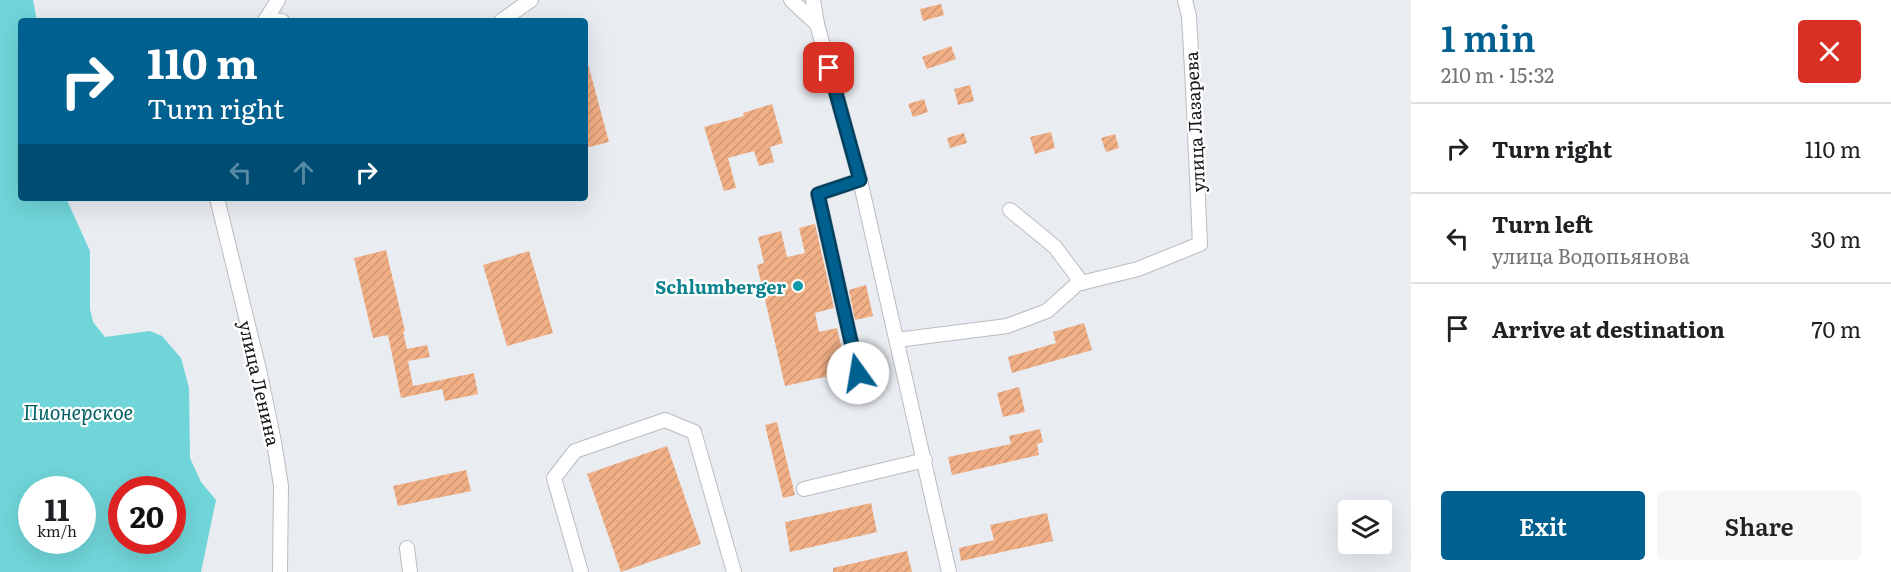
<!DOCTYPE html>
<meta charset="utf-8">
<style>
:root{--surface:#fff;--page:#f6f6f6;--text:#202124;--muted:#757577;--line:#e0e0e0;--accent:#006191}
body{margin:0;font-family:Literata,serif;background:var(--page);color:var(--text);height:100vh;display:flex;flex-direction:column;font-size:22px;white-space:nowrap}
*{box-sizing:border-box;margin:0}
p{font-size:20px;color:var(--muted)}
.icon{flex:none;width:33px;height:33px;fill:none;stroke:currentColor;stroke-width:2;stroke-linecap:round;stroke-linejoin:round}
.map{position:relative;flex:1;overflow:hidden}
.panel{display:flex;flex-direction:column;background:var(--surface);width:480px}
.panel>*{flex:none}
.banner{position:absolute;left:18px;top:18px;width:570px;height:183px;border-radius:6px;box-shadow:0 6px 24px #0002;background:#006191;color:#fff;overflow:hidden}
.fabs{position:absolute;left:1338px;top:500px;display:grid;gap:12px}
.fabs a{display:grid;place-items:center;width:54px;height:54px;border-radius:6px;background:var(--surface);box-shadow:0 6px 24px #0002;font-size:30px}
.speed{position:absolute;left:18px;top:476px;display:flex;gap:12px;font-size:30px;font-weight:700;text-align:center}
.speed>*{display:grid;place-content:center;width:78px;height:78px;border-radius:50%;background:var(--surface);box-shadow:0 6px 24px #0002;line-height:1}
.speed small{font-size:15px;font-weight:400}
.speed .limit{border:9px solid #d22;background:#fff;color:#111}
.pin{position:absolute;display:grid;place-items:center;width:51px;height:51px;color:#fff;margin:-26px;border-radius:12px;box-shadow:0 3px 9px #0006}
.me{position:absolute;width:66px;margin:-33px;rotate:347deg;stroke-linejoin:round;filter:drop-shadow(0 0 4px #0008)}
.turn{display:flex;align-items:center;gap:21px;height:126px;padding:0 30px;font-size:27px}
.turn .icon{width:78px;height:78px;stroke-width:2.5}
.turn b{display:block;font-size:42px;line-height:51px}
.lanes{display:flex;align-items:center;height:57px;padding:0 30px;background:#0003;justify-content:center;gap:30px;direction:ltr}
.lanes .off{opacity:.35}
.round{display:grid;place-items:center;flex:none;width:63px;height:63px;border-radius:6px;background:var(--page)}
.headline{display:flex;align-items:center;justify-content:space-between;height:102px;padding:0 30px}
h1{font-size:36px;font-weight:600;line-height:45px;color:var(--accent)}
.button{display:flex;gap:12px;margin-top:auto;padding:12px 30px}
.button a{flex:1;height:69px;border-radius:6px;background:var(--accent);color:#fff;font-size:24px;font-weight:600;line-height:69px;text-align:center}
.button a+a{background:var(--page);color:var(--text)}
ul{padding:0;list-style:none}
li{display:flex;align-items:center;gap:18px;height:90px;padding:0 30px;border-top:2px solid var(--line)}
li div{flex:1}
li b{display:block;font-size:22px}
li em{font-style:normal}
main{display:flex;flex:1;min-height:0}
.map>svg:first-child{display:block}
.water{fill:#70d5d9;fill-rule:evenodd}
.building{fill:url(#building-hatch)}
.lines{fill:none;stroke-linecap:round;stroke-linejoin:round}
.minor-casing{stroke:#b9bcc1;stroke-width:16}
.minor{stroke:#fff;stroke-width:14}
.route-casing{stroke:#003f5e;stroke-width:15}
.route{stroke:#006191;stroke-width:10}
.culture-dot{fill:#0f9aa8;stroke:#fff;stroke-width:2}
.labels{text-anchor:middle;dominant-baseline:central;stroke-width:4.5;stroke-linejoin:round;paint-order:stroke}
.street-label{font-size:18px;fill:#161719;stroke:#fff}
.culture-label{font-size:18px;font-weight:bold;fill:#0d838f;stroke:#fff;text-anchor:end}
.water-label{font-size:20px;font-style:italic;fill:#005f62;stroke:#fff}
</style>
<main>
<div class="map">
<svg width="1411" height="572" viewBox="0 0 1411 572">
<defs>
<pattern id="building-hatch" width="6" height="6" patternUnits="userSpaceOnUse" patternTransform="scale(1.5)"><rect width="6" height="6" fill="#f1af86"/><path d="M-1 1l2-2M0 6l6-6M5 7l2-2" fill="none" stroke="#ce9673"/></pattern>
</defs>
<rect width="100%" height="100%" fill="#e9ecf1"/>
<path class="water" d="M 0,0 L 33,0 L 37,21 L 21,21 L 21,198 L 66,198 L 90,251 L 90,309 L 93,322 L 105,337 L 150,331 L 162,336 L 181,358 L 189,388 L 190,458 L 201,482 L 216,500 L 201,572 L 0,572 ZM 32,489 L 82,489 L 82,540 L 32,540 ZM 122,489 L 172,489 L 172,540 L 122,540 Z"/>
<g class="building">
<path d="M 941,4 L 944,15 L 923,21 L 920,9 Z"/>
<path d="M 951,46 L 956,59 L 927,69 L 922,57 Z"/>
<path d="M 585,64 L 588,64 L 609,142 L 585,148 Z"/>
<path d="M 970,85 L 974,101 L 958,105 L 954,89 Z"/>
<path d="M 924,99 L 928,112 L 913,117 L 908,104 Z"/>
<path d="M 772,104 L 783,143 L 770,147 L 774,162 L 759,166 L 754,151 L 728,158 L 736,188 L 724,191 L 704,127 L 744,116 L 743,113 Z"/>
<path d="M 1051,132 L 1055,148 L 1035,154 L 1030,137 Z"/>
<path d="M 964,133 L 967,143 L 950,148 L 947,138 Z"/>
<path d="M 1115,134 L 1119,148 L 1106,152 L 1101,138 Z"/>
<path d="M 815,224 L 834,308 L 815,313 L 819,332 L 837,328 L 847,372 L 785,386 L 757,265 L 764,263 L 758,237 L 781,231 L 787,257 L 805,253 L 799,228 Z"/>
<path d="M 386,250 L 405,331 L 403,331 L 407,349 L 427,345 L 430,357 L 408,361 L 413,386 L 474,373 L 478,394 L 445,401 L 442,389 L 401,398 L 388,335 L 373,338 L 354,258 Z"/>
<path d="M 529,251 L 553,333 L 507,346 L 483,265 Z"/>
<path d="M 866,285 L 873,316 L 855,320 L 849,290 Z"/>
<path d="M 1084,323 L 1092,350 L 1012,373 L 1008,357 L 1056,343 L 1053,332 Z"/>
<path d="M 1019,387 L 1025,412 L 1003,417 L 997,393 Z"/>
<path d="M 777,422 L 795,495 L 783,498 L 765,425 Z"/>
<path d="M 1040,429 L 1043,442 L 1037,444 L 1039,455 L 952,475 L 948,457 L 1011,444 L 1009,436 Z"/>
<path d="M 667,446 L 701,544 L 621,572 L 587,474 Z"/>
<path d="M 466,470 L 471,491 L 398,506 L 393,486 Z"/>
<path d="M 871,503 L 877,532 L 790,552 L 785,522 Z"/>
<path d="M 1047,513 L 1053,541 L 961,561 L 959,548 L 994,540 L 990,525 Z"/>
<path d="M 907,551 L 912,572 L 833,572 L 833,568 Z"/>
</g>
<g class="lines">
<defs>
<g id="minor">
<path d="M 791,0 L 817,24"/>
<path d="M 813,0 L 817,24 L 860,180 L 949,572"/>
<path d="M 266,19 L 282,21"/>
<path d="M 265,21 L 278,0"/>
<path d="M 501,21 L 531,0"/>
<path d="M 217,198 L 260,374 L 274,442 L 281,486 L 280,572"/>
<path d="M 1010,210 L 1055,247 L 1082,283"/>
<path d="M 897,340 L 1007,326 L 1047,311 L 1077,284 L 1138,269 L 1200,244 L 1193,88 L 1189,16 L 1185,0"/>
<path d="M 858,373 L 818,194 L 860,180"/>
<path d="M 804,489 L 925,460"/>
<path d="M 407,548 L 410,572"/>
<path d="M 581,572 L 554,478 L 575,451 L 665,420 L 694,432 L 734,572"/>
</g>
</defs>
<use href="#minor" class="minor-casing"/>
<use href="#minor" class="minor"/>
</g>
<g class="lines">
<defs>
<path id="route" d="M 829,68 L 860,180 L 818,194 L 858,373"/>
</defs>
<use href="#route" class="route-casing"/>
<use href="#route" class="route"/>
</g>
<circle class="culture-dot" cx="798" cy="286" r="6"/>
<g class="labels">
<g class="street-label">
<text transform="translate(1194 122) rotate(-93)">улица Лазарева</text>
<text transform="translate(260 383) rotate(77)">улица Ленина</text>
</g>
<g class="culture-label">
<text x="786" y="286">Schlumberger</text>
</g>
<g class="water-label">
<text x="78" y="411">Пионерское</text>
</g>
</g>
</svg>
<div class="fabs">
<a><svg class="icon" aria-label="layers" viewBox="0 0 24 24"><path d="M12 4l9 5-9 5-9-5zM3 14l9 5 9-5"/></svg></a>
</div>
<div class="speed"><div>11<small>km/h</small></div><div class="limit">20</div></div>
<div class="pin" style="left:829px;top:68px;background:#d93025"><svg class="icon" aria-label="arrive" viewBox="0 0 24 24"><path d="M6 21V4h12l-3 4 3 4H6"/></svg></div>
<svg class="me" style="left:858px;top:373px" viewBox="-20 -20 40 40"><circle r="19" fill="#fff"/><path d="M0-13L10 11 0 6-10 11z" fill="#006191"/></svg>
<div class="banner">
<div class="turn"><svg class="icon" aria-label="right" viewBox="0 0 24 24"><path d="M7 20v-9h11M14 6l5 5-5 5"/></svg><div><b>110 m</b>Turn right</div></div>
<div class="lanes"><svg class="icon off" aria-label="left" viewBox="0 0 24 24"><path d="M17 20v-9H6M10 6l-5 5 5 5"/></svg><svg class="icon off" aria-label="ahead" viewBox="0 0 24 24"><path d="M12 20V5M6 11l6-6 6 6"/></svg><svg class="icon" aria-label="right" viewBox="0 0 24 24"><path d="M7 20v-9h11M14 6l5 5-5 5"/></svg></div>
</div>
</div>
<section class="panel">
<div class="headline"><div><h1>1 min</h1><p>210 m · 15:32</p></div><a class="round" style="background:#d93025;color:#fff"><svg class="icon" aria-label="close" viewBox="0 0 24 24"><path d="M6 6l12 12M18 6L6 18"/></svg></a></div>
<ul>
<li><svg class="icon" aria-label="right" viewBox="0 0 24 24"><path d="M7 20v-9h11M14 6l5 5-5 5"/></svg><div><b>Turn right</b></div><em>110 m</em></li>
<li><svg class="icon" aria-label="left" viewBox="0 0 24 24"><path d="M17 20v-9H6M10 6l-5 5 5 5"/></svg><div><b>Turn left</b><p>улица Водопьянова</p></div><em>30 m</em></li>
<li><svg class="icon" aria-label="arrive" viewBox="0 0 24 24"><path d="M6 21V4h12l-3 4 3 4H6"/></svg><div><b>Arrive at destination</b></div><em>70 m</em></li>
</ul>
<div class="button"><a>Exit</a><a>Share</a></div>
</section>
</main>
